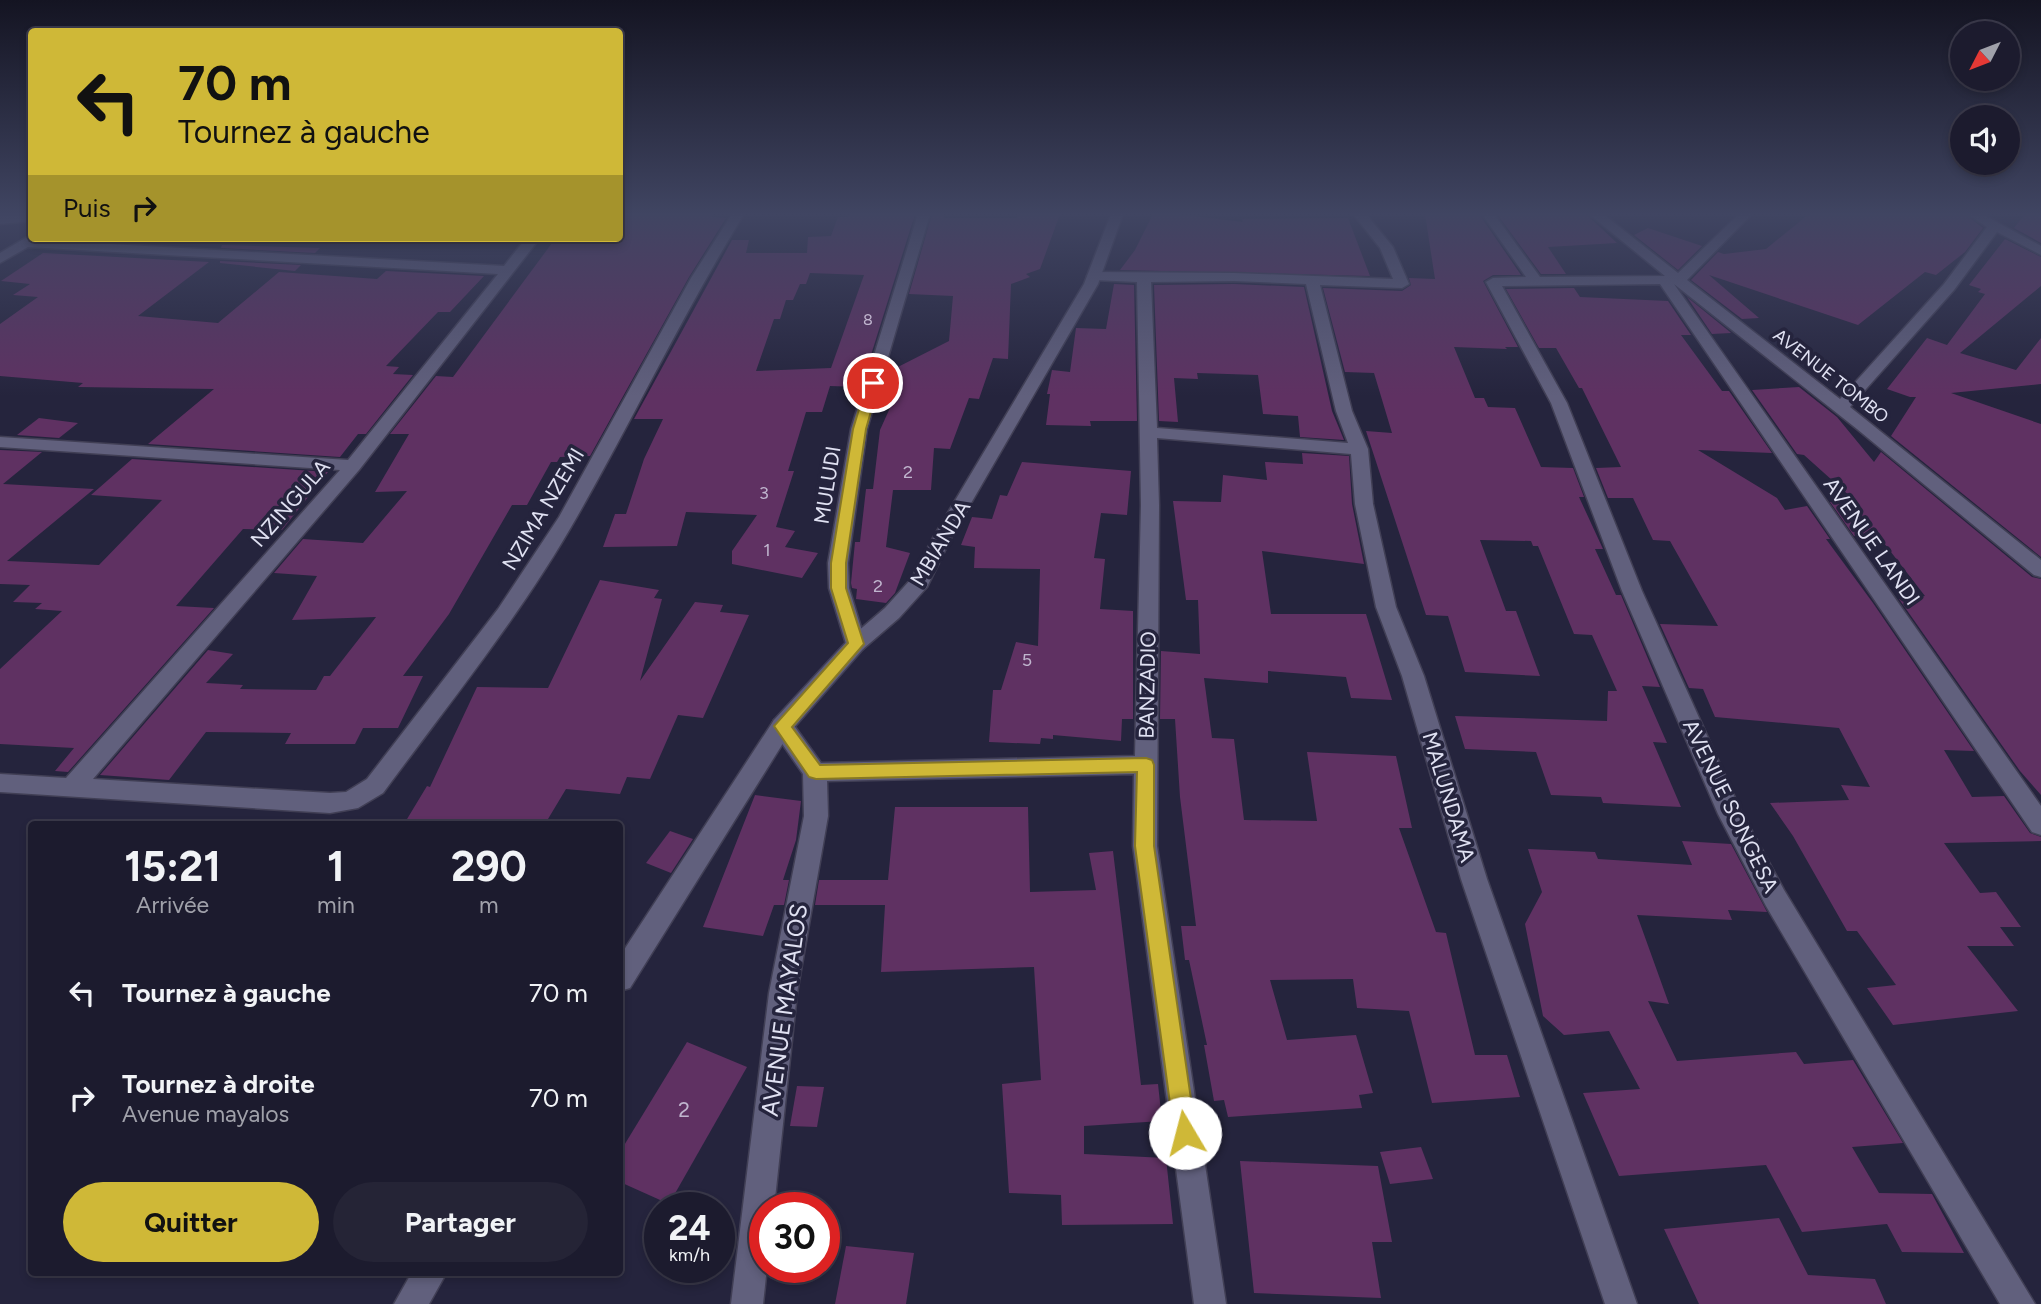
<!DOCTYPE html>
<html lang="fr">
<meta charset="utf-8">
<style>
:root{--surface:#1c1b2e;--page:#252436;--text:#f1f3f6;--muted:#a0a1aa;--line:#3a394a;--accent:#cfb837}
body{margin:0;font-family:Figtree,sans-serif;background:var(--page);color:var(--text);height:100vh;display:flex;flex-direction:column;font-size:26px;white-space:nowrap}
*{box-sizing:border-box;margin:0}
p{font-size:23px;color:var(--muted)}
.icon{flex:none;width:38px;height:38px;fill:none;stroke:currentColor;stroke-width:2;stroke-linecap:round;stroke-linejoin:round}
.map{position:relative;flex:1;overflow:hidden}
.side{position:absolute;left:28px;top:821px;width:595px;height:455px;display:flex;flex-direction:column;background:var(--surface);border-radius:7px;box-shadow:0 4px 10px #0003,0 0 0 2px var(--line)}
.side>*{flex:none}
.guide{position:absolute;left:28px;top:28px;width:595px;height:214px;border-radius:7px;box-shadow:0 4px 10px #0003,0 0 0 2px var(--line);background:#cfb837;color:#111;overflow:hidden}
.needle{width:46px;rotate:228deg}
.fabs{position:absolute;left:1950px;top:21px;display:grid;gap:14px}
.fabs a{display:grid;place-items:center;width:70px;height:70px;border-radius:50%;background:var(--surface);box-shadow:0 4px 10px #0003,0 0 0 2px var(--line);font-size:35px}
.speed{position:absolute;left:644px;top:1192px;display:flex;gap:14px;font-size:35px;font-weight:700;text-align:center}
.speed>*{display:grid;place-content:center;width:91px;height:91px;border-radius:50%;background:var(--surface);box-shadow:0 4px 10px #0003,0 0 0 2px var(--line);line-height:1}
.speed small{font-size:18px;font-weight:400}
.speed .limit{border:10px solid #d22;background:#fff;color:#111}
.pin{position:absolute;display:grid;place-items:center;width:60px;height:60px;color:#fff;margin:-30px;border:4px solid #fff;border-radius:50%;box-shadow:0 2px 7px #0007}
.me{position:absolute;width:77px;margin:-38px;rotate:352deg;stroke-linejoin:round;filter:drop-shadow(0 0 5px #0008)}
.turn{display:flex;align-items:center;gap:24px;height:147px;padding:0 35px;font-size:32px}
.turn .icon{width:91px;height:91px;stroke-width:2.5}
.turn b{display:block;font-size:49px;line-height:60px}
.then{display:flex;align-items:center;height:66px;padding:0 35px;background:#0003;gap:14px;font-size:26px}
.eta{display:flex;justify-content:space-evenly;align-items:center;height:119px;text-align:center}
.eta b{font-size:42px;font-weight:700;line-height:49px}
.cta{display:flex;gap:14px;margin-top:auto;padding:14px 35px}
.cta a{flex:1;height:80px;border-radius:42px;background:var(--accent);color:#111;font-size:28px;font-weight:700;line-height:80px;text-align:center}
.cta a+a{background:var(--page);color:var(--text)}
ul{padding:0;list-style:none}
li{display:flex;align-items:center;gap:21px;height:105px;padding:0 35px}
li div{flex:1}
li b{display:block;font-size:26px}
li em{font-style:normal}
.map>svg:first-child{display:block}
.building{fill:#5f3162;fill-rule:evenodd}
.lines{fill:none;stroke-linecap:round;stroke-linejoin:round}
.minor-casing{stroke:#413f55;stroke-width:3}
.tertiary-casing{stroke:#413f55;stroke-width:3}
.minor{fill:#61607d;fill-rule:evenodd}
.tertiary{fill:#61607d;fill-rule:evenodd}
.route{fill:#cfb837;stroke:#877824;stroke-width:2}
.labels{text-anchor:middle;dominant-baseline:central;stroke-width:7;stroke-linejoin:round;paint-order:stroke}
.far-number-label{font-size:16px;fill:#c0b5ce}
.far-street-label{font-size:18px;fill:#e0e1f2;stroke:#25243d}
.number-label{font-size:18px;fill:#c0b5ce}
.street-label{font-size:21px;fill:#e0e1f2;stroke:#25243d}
.near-number-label{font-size:21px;fill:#c0b5ce}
.near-street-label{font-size:24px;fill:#e0e1f2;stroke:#25243d}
</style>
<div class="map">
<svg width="2041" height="1304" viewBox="0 0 2041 1304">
<rect width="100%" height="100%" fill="#25243d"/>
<g class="building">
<path d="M 620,214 L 714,214 L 712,217 L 726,218 L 689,277 L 590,456 L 560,457 L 557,462 L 551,462 L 527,505 L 512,505 L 449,614 L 403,676 L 423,676 L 398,728 L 363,728 L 355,744 L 285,744 L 291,733 L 206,732 L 169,780 L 100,775 L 208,650 L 233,654 L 206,683 L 243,685 L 240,689 L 316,690 L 324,676 L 330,676 L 376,617 L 292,620 L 317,576 L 274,573 L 303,539 L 363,543 L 407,491 L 375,492 L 409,434 L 390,434 L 436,376 L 453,377 L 555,239 L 620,242 Z"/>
<path d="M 849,214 L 915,214 L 861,387 L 830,386 L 822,412 L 806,412 L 788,471 L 794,471 L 776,527 L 795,531 L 785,547 L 818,553 L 802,578 L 732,564 L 732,551 L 757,515 L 686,512 L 677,546 L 603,547 L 615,514 L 626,514 L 644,459 L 663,419 L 634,419 L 732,240 L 749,240 L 746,253 L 807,253 L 808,237 L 831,236 L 838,217 L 848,217 ZM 810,273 L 864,275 L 831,368 L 756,371 L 774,319 L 780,319 L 786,300 L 793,300 L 800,284 L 806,284 Z"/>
<path d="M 932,214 L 944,214 L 944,218 L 1017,218 L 1017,214 L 1060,214 L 1040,269 L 1026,274 L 1030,277 L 1011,284 L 1008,359 L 993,358 L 979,399 L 969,398 L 950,449 L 934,448 L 931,490 L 893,490 L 886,547 L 910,553 L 895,593 L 886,603 L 856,599 L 857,589 L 852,588 L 851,583 L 855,542 L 860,542 L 866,489 L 873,489 L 880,430 L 898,390 L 895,390 L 897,387 L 882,387 L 886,373 L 949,341 L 953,296 L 909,294 Z"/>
<path d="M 1153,214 L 1177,214 L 1243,222 L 1242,219 L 1348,218 L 1370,276 L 1120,270 L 1135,250 Z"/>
<path d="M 1425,214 L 1479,214 L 1521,275 L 1493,275 L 1483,281 L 1518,347 L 1505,347 L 1507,349 L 1454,347 L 1475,398 L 1484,398 L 1488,407 L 1515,408 L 1541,467 L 1573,468 L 1584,497 L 1579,497 L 1603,549 L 1595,549 L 1616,595 L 1621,595 L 1660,687 L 1642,686 L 1667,743 L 1653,742 L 1681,807 L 1603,803 L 1601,797 L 1551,795 L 1536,752 L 1465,749 L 1455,716 L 1607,721 L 1608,691 L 1617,691 L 1592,635 L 1574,634 L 1538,546 L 1533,546 L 1531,541 L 1480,540 L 1506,611 L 1516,611 L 1540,676 L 1465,672 L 1448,616 L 1426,615 L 1366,431 L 1392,433 L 1374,373 L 1345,372 L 1323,288 L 1402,291 L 1411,285 L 1409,278 L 1435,279 Z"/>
<path d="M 1497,214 L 1586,214 L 1617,243 L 1548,247 L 1566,274 L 1541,274 Z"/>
<path d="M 1809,214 L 1965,214 L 1983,228 L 1965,252 L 1936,275 L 1925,272 L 1858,325 L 1709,275 L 1759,318 L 1742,319 L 1691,280 L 1718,252 L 1724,254 L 1766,249 Z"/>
<path d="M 2025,214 L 2041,214 L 2041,243 L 2014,228 Z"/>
<path d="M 1648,228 L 1702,246 L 1678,270 L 1634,235 Z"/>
<path d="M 2005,239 L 2041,257 L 2041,286 L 1960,353 L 2016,370 L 2041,338 L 2041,384 L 1951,393 L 2041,424 L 2041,557 L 1891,436 L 1916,397 L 1910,397 L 1887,389 L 1927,338 L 1947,345 L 1985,294 L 1978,292 L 1981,289 L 1969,285 Z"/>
<path d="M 222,245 L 320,248 L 315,253 L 221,248 Z"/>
<path d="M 43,253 L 209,262 L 138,316 L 218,323 L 279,272 L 377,279 L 386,271 L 484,276 L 450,312 L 438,312 L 386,366 L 399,367 L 393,374 L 413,375 L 366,434 L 358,434 L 340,457 L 148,444 L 214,389 L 78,387 L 83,383 L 0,376 L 0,324 L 38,297 L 13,295 L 30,284 L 1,281 Z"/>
<path d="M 220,261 L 301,265 L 295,271 L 220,263 Z"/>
<path d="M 1114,284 L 1134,285 L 1137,421 L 1090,421 L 1091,426 L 1046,425 L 1050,394 L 1047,394 L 1052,370 L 1070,372 L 1076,328 L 1106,329 Z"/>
<path d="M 1234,284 L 1304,287 L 1332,411 L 1344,440 L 1300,437 L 1298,416 L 1263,414 L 1258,375 L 1197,373 L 1198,379 L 1174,378 L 1178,422 L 1159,421 L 1154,285 Z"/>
<path d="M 1574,288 L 1580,297 L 1668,301 L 1691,335 L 1681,335 L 1722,391 L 1729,391 L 1772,453 L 1698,450 L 1777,498 L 1785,510 L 1807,506 L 1830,539 L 1826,539 L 1873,603 L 1974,751 L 1944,750 L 1972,797 L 2004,796 L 2030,833 L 2041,837 L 2041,841 L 1944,843 L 1980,893 L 1996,892 L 2021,927 L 2000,927 L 2014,946 L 1967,946 L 2018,1011 L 1893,1025 L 1867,988 L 1896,985 L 1857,931 L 1847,931 L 1793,836 L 1770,803 L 1849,800 L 1841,785 L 1870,787 L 1839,728 L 1715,717 L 1703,689 L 1689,688 L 1660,624 L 1718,626 L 1670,541 L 1653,540 L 1633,498 L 1608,498 L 1596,468 L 1621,467 L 1582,388 L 1579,388 L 1556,348 L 1539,348 L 1506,289 Z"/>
<path d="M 1687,297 L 1730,332 L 1731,333 L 1712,334 Z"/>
<path d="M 1799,387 L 1837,417 L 1874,462 L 1881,452 L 2032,577 L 2041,579 L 2041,795 L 2020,771 L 1899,599 L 1925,596 L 1877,534 L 1854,536 L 1830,502 L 1852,498 L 1804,455 L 1797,454 L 1752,390 Z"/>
<path d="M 39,418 L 78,423 L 59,438 L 17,435 Z"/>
<path d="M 0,450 L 42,452 L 3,484 L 94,489 L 7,561 L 99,565 L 162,500 L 91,495 L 132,459 L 328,472 L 282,530 L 243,529 L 176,606 L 214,608 L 68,772 L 55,771 L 74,748 L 0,744 L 0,669 L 62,611 L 35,609 L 42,603 L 13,602 L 30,585 L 0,584 Z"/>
<path d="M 1302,453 L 1349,456 L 1352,504 L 1364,564 L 1262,551 L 1271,614 L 1366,614 L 1392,700 L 1351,698 L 1346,677 L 1268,671 L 1268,683 L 1204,678 L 1212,738 L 1234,739 L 1244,820 L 1317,821 L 1307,752 L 1396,756 L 1412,828 L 1399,828 L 1436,932 L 1446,933 L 1475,1055 L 1507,1055 L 1520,1097 L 1432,1103 L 1409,1011 L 1357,1008 L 1353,979 L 1270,980 L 1287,1040 L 1356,1035 L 1373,1093 L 1359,1095 L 1362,1108 L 1228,1117 L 1224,1100 L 1214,1101 L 1204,1045 L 1207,1045 L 1189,960 L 1185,960 L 1181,926 L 1196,926 L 1180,797 L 1175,719 L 1160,719 L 1161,651 L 1200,654 L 1198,600 L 1186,600 L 1173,501 L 1221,502 L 1223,475 L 1267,480 L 1265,462 L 1303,464 Z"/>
<path d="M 1022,462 L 1131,471 L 1127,515 L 1101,513 L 1094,558 L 1105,559 L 1100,609 L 1133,611 L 1133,719 L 1122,719 L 1121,741 L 1053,735 L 1053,739 L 1041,738 L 1040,744 L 989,742 L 993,690 L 1001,690 L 1016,642 L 1038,646 L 1040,569 L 974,568 L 975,547 L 961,545 L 972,517 L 992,519 L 1000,495 L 1007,496 Z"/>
<path d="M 600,580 L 659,590 L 654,598 L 662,599 L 640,681 L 695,602 L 723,605 L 720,612 L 749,615 L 703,718 L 678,715 L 650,779 L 627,777 L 620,794 L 566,789 L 545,824 L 404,824 L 427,786 L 430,787 L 477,687 L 548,688 Z"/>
<path d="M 755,795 L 801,801 L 796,840 L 783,880 L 789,880 L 784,905 L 774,905 L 763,936 L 703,927 Z"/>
<path d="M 895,807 L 1028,807 L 1030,892 L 1096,890 L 1089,853 L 1113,851 L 1141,1085 L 1158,1084 L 1162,1121 L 1084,1126 L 1084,1154 L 1166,1158 L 1173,1224 L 1062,1225 L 1061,1195 L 1009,1193 L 1002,1084 L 1041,1080 L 1034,967 L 881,972 L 885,905 L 815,905 L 819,880 L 888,880 Z"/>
<path d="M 670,831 L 693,839 L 671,873 L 646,863 Z"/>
<path d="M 1682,841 L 1731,844 L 1767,912 L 1728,910 L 1732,920 L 1637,915 L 1669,1004 L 1648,1001 L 1677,1061 L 1796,1052 L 1804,1064 L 1853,1060 L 1903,1143 L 1852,1147 L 1879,1193 L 1932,1194 L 1964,1253 L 1902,1252 L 1887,1224 L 1802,1232 L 1766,1165 L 1619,1176 L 1583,1093 L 1640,1089 L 1609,1031 L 1564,1035 L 1543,1016 L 1525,924 L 1542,892 L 1528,849 L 1595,852 L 1598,859 L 1692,865 Z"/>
<path d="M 687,1042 L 747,1067 L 669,1204 L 620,1182 L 620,1152 Z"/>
<path d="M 797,1086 L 824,1087 L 817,1127 L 790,1126 Z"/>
<path d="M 1421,1147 L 1433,1179 L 1390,1184 L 1380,1152 Z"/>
<path d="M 1240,1161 L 1378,1166 L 1392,1242 L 1372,1242 L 1381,1298 L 1254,1293 Z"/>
<path d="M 1779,1218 L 1808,1275 L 1875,1279 L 1886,1304 L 1699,1304 L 1664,1229 Z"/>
<path d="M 846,1246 L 914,1253 L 906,1304 L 835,1304 Z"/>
</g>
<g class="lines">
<defs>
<g id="minor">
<path d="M 32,214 L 32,221 L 0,224 L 0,216 Z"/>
<path d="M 732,214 L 744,214 C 684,312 635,415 578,515 C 522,614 450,702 383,793 L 358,808 L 330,813 L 0,792 L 0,774 L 66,778 L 340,470 L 0,447 L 0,437 L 348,460 L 498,274 L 28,247 L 0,263 L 0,253 L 32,234 L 32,238 L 39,240 L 504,266 L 526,238 L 540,238 L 359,470 L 93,779 L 330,793 L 346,792 L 367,779 L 498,609 L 559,517 L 691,278 Z"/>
<path d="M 918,214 L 930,214 L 867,429 L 848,563 L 849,588 L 866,644 L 863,649 L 856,651 L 849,649 L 846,644 L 829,588 L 828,563 L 851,429 Z"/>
<path d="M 1353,214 L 1366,214 L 1393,247 L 1409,284 L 1402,288 L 1320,285 L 1352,411 L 1368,449 L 1373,504 L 1396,607 L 1424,676 L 1487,879 L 1637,1304 L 1605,1304 L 1461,879 L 1402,676 L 1376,607 L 1355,504 L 1351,454 L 1157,438 L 1159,505 L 1157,846 L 1226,1304 L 1194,1304 L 1133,846 L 1134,774 L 827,781 L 828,816 L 797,993 L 774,1208 L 765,1208 L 765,1267 L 767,1267 L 763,1304 L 731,1304 L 769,993 L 804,816 L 803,774 L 774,732 L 771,726 L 774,720 L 782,717 L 790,720 L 821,763 L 1135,756 L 1141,505 L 1137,282 L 1094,280 L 1087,276 L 1094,272 L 1234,273 L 1393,279 L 1380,248 ZM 1234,281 L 1306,284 L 1336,411 L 1348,443 L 1157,428 L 1151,282 Z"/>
<path d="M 1482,214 L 1494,214 L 1540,277 L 1665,276 L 1589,214 L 1603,214 L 1678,273 L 1739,214 L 1752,214 L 1687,280 L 1840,399 L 1944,284 L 1987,227 L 1967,214 L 1982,214 L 2041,246 L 2041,255 L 1997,232 L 1954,290 L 1850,407 L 2041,560 L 2041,577 L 2034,575 L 1857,429 L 1674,284 L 2041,806 L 2041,835 L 2032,832 L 1660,284 L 1502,286 L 1567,403 L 1642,591 L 1741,811 L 1784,890 L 2035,1304 L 2000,1304 L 1766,906 L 1718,814 L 1622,591 L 1551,403 L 1486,282 L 1493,278 L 1526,277 Z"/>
</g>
<g id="tertiary">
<path d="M 1111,214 L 1123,214 L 1098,284 L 952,536 L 927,587 L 899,618 L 863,649 L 790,732 L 630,988 L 620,991 L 620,956 L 774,720 L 849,639 L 885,608 L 912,578 L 934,536 L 1084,284 Z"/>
<path d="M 412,1272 L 447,1272 L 429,1304 L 394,1304 Z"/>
</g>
</defs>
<use href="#minor" class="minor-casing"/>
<use href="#tertiary" class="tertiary-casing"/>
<use href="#minor" class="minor"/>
<use href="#tertiary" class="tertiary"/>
</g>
<linearGradient id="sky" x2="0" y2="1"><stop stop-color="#141422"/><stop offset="0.54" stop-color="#404562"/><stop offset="1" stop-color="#404562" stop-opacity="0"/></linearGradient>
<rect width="2041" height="396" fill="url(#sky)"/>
<path class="route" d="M 873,379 L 879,383 L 866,429 L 846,563 L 846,588 L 864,644 L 792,727 L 820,765 L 1146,758 L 1152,760 L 1154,765 L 1154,846 L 1196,1133 L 1193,1141 L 1185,1144 L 1177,1141 L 1174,1133 L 1135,846 L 1137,772 L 816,779 L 809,777 L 774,726 L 848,643 L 831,588 L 831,563 L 853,429 L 867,383 Z"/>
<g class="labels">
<g class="far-number-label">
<text x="868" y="319">8</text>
</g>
<g class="far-street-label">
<text transform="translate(1831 376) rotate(38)">AVENUE TOMBO</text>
</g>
<g class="number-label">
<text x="908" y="472">2</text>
<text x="764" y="493">3</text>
<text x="767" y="550">1</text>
<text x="878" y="586">2</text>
<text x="1027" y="660">5</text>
</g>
<g class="street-label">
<text transform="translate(827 485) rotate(-81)">MULUDI</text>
<text transform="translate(290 503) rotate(-49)">NZINGULA</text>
<text transform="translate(543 509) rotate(-59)">NZIMA NZEMI</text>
<text transform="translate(1872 541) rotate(55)">AVENUE LANDI</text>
<text transform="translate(940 543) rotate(-59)">MBIANDA</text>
<text transform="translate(1147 685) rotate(-89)">BANZADIO</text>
<text transform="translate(1449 797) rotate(73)">MALUNDAMA</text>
<text transform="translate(1731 806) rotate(64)">AVENUE SONGESA</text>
</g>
<g class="near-number-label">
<text x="684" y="1109">2</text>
</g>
<g class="near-street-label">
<text transform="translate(784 1010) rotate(-82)">AVENUE MAYALOS</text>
</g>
</g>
</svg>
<div class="fabs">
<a><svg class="needle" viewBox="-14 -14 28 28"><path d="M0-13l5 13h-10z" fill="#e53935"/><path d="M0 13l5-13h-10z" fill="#a0a1aa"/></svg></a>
<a><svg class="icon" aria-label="sound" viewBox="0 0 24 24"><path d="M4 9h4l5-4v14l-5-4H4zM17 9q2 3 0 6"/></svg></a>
</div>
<div class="speed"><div>24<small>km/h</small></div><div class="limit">30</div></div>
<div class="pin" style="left:873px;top:383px;background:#d93025"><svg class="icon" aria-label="arrive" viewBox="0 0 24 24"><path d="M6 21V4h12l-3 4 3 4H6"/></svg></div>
<svg class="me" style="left:1185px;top:1133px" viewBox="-20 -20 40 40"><circle r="19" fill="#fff"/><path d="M0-13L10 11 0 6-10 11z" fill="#cfb837"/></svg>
<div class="guide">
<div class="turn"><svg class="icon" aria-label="left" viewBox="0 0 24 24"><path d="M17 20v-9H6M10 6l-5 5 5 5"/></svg><div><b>70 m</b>Tournez à gauche</div></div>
<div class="then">Puis<svg class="icon" aria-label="right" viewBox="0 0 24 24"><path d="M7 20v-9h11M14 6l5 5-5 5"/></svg></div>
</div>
<section class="side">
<div class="eta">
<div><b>15:21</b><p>Arrivée</p></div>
<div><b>1</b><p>min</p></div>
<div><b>290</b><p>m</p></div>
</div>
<ul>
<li><svg class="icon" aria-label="left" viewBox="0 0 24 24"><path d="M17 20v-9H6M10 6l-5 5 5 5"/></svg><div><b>Tournez à gauche</b></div><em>70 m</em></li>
<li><svg class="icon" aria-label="right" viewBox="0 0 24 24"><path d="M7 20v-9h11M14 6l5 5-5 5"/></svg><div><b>Tournez à droite</b><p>Avenue mayalos</p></div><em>70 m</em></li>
</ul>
<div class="cta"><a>Quitter</a><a>Partager</a></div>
</section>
</div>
